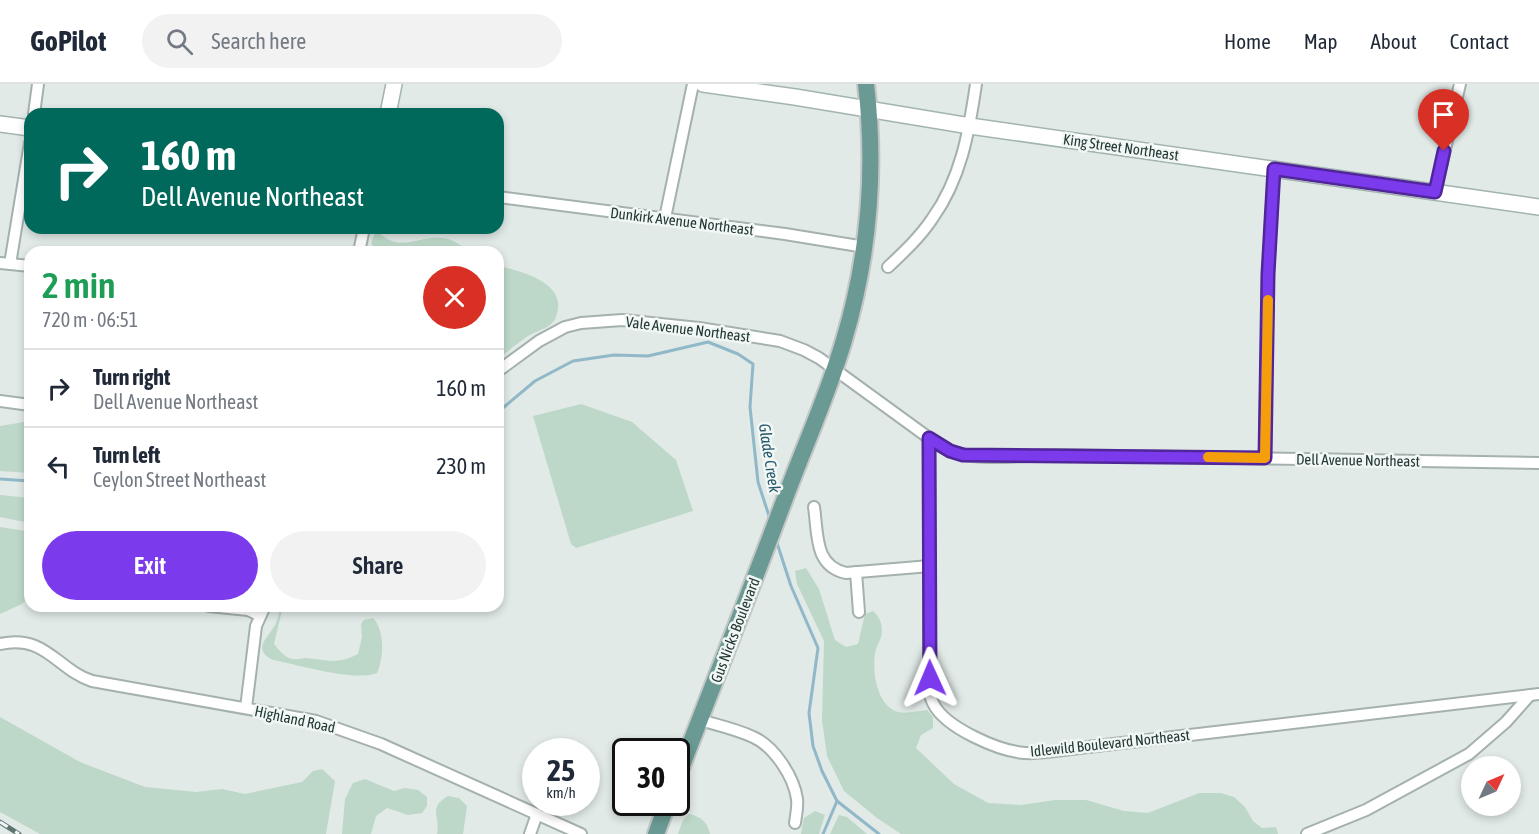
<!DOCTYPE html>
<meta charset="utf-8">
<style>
:root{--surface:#fff;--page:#f2f2f3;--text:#1f2937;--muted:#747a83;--line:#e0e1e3;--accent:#7c3aed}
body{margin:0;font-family:"Asap Condensed",sans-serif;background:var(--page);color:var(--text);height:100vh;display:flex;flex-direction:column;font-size:22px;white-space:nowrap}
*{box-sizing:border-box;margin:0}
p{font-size:20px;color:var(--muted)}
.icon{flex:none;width:33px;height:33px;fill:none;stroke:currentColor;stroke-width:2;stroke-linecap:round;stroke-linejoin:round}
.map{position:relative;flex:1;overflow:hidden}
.side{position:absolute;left:24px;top:162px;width:480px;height:366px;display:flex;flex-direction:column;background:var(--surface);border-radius:18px;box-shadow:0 3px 9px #0003}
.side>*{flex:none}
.hud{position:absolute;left:24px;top:24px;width:480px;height:126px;border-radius:18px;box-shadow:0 3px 9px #0003;background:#00695c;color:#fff;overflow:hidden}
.needle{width:39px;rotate:46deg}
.tools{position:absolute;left:1461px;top:672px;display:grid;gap:12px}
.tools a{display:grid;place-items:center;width:60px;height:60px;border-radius:50%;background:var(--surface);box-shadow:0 3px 9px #0003;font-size:30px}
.speed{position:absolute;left:522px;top:654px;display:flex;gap:12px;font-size:30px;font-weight:700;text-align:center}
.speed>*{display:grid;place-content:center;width:78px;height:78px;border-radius:50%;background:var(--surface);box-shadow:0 3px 9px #0003;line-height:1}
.speed small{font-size:15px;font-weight:400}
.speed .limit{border:3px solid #111;border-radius:9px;background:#fff;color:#111}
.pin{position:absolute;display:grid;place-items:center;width:51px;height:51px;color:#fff;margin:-62px -26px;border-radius:50% 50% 50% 0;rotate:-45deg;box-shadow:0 0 6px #0007}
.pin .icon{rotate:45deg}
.me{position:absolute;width:66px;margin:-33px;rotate:359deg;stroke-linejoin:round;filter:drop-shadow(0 0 4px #0008)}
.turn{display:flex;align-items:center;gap:21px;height:126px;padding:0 18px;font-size:27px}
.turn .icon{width:78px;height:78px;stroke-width:2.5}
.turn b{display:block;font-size:42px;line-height:51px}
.round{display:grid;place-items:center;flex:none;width:63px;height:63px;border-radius:32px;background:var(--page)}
.headline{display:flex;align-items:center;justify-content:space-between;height:102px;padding:0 18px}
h1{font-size:36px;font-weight:600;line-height:45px;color:#1e9e55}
.button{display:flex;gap:12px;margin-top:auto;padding:12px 18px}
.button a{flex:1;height:69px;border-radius:36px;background:var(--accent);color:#fff;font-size:24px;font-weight:600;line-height:69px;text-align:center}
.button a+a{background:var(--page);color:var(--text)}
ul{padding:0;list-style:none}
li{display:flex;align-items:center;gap:18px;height:78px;padding:0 18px;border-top:2px solid var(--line)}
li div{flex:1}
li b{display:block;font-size:22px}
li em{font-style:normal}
header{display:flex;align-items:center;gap:36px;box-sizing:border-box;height:84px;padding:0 30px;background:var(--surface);border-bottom:2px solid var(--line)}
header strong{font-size:28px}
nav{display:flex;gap:33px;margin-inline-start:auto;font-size:21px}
.search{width:420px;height:54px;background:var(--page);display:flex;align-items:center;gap:15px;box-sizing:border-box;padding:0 21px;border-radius:33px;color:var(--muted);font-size:22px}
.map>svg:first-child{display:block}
.green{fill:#bdd8c8}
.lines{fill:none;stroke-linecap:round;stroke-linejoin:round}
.stream{stroke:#90b8c8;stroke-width:3}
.street-casing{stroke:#a5b1ae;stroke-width:14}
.secondary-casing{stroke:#a2b4b0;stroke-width:18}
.primary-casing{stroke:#c2c7c6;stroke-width:20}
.street{stroke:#fff;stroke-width:10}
.secondary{stroke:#fff;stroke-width:15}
.primary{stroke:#6b9a94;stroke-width:16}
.rail-casing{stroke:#5e7471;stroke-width:5}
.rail{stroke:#f1f7f5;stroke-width:3;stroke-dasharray:9;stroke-linecap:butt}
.route-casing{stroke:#51269a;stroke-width:15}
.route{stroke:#7c3aed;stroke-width:10}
.slow{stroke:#f59e0b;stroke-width:10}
.labels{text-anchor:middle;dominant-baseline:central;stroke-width:5;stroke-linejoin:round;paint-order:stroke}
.street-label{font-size:15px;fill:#243835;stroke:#f1f7f5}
.water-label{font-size:16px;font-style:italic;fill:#25576c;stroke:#f1f7f5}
</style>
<header>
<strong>GoPilot</strong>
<div class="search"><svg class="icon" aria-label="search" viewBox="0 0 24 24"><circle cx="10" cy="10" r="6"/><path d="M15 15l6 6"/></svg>Search here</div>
<nav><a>Home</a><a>Map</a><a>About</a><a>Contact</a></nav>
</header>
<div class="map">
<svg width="1539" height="750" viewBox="0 0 1539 750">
<rect width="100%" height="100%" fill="#e1eae7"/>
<g class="green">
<path d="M 379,149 C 402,169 416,152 442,154 C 452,154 463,163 471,168 L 377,168 C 371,162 370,158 375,150 Z"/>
<path d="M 498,182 C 518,186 562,197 558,225 C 557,230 556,235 553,238 C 547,245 536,247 528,252 C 518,259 508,267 498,275 Z"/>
<path d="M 581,320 L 632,338 L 676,376 L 693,427 L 576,464 L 571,460 L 533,332 Z"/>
<path d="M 30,337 L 30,363 L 26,370 L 30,372 L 30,389 L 0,387 L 0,342 Z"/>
<path d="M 0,411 L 30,414 L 30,439 L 0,433 Z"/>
<path d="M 0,443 L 26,447 L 30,451 L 30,512 L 22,520 L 0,530 Z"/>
<path d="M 806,484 L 819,505 L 835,556 L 846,563 L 858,560 L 865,530 L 873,527 C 879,532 882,539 882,547 C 882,554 878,559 876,565 C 871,584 876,622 898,628 C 906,630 918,627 927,626 L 933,633 L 933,644 L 921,651 L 916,664 L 954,700 L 988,719 L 1021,721 L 1055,716 L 1086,716 L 1124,727 L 1148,729 L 1199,709 L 1221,709 L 1234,713 L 1245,723 L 1253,737 L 1262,744 L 1276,743 L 1278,750 L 901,750 L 877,734 L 844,707 L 827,672 L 822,636 L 824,557 L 797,500 L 795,487 Z"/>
<path d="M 280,522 L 283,522 L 274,560 C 279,566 284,573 292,575 C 297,576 302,574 306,574 C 328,576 337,581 358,570 L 362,553 L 361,540 L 364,536 L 373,534 C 385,546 384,574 377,589 C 354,598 300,581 273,576 C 251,565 268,554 275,541 C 278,536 279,528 280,522 Z"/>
<path d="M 0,633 L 80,678 L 145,703 L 196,708 L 222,705 L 245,710 L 302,698 L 313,687 L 322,685 L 335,697 L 326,750 L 40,750 L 0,728 Z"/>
<path d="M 365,695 L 394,707 L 405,704 L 418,706 L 427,713 L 427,722 L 422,729 L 408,731 L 387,724 L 376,732 L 371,750 L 342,750 L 345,715 L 353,699 Z"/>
<path d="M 448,712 L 459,714 L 467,722 L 463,750 L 437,750 C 441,733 427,724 448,712 Z"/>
<path d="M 815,727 L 825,731 L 819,750 L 801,750 L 804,734 Z"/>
<path d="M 689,730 C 702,733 707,738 710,750 L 678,750 L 683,736 Z"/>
<path d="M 839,731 L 847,733 L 867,750 L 830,750 Z"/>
</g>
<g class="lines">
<g class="stream">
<path d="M 498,328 L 535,297 L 573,277 L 614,271 L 648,272 L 708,258 L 738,270 L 753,280 L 750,323 L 758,398 L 770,435"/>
<path d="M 0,395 L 30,397"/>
<path d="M 776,456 L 791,502 L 818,564 L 809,629 L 813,662 L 822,687 L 837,717 L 879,750"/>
<path d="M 823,750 L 837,717"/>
</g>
<defs>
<g id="street">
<path d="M 34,30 L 38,0"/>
<path d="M 1435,109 L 1460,0"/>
<path d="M 498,113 L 785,150 L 865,163"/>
<path d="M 665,134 L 693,0"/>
<path d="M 359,168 L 364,144"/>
<path d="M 0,179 L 30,182"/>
<path d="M 10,180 L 30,59"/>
<path d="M 888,183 C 904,168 920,153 932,135 C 961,95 969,48 976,0"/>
<path d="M 498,287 L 539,257 L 565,243 L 581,239 L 622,236 L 699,244 L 780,257 L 804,266 L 819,274 L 929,354 L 929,578 C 929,591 927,608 933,619 C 945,644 999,667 1025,669 C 1040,670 1056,667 1071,665 L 1539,610"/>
<path d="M 0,317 L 30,321"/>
<path d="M 929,354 C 936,360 944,365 953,368 C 981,377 1026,371 1056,371 L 1539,379"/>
<path d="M 1265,374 L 1268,190 L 1274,85"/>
<path d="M 814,423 C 818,450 814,482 846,489 L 930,482"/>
<path d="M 856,488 L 859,528"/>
<path d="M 209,522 L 248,526 L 259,531"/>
<path d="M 0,560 C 46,550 56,585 92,597 L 316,637 L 381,660 L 581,750"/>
<path d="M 246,624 L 256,542 L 265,522"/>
<path d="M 700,636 C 717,641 736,645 753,653 C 774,662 794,693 797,715 C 798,723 796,731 795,739"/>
<path d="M 530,750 L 537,730"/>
<path d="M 1307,750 L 1366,726 L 1469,670 L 1506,638 L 1530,611"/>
</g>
<g id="secondary">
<path d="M 703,0 L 795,13 L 970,42 L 1539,123"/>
<path d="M 388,30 L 394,0"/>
<path d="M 0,40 L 30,44"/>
</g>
<g id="primary">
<path d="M 676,697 C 713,601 751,505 787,409 C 806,358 829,308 844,256 C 869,172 876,86 866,0"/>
<path d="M 656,750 L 668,718"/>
</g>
</defs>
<use href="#street" class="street-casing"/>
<use href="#secondary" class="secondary-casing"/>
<use href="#primary" class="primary-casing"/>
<use href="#street" class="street"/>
<use href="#secondary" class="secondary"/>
<use href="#primary" class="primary"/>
<defs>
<path id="rail" d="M 0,738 L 19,750"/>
</defs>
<use href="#rail" class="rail-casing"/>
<use href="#rail" class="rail"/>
</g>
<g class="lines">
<defs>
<path id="route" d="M 930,594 L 929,354 L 950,367 L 963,371 L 1265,374 L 1268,190 L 1274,85 L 1435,108 L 1444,67"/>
</defs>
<use href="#route" class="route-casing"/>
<use href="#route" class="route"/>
<path class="slow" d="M 1208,373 L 1265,374 L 1268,216"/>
</g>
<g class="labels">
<g class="street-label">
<text transform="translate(1121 63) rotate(8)">King Street Northeast</text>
<text transform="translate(682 137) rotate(7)">Dunkirk Avenue Northeast</text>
<text transform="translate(688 245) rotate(7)">Vale Avenue Northeast</text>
<text transform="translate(1358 376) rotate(1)">Dell Avenue Northeast</text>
<text transform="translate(735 546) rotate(-69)">Gus Nicks Boulevard</text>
<text transform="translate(295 635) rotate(12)">Highland Road</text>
<text transform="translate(1110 659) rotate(-6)">Idlewild Boulevard Northeast</text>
</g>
<g class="water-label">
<text transform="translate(770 374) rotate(81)">Glade Creek</text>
</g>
</g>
</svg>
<div class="tools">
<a><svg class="needle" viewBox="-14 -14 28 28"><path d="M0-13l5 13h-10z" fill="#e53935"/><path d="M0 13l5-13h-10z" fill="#747a83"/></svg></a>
</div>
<div class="speed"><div>25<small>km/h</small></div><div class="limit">30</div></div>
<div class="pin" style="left:1444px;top:67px;background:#d93025"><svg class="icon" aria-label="arrive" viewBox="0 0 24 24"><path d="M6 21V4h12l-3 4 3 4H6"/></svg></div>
<svg class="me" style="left:930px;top:594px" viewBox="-20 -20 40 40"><path d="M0-17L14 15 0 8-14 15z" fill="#7c3aed" stroke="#fff" stroke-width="4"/></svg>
<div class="hud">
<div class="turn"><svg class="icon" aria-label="right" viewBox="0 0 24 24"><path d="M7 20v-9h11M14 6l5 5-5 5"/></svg><div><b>160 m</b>Dell Avenue Northeast</div></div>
</div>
<section class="side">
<div class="headline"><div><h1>2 min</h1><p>720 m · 06:51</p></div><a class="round" style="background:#d93025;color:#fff"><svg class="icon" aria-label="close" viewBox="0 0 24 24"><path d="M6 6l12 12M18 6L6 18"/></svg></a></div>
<ul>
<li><svg class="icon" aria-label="right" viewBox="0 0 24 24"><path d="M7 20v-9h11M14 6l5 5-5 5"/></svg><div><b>Turn right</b><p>Dell Avenue Northeast</p></div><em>160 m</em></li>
<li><svg class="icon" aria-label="left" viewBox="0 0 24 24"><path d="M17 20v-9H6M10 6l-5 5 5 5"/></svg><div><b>Turn left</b><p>Ceylon Street Northeast</p></div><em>230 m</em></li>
</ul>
<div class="button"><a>Exit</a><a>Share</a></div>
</section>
</div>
